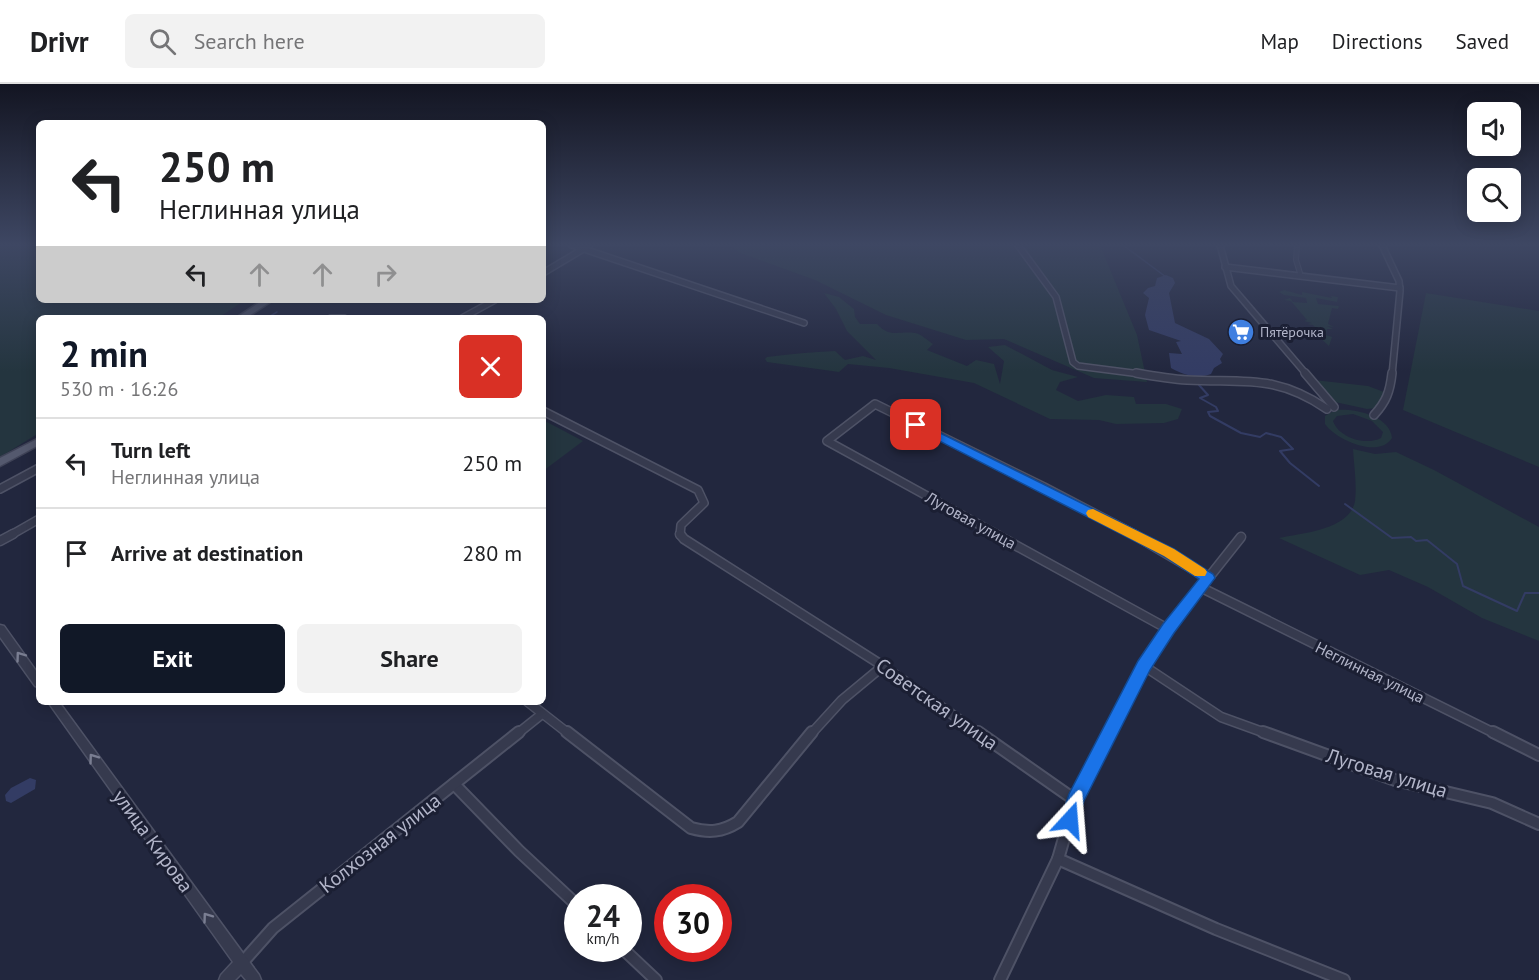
<!DOCTYPE html>
<meta charset="utf-8">
<style>
:root{--surface:#fff;--page:#f2f2f2;--text:#202124;--muted:#757577;--line:#e0e0e0;--accent:#111827}
body{margin:0;font-family:"PT Sans",sans-serif;background:var(--page);color:var(--text);height:100vh;display:flex;flex-direction:column;font-size:22px;white-space:nowrap}
*{box-sizing:border-box;margin:0}
p{font-size:20px;color:var(--muted)}
.icon{flex:none;width:33px;height:33px;fill:none;stroke:currentColor;stroke-width:2;stroke-linecap:round;stroke-linejoin:round}
.map{position:relative;flex:1;overflow:hidden}
.sheet{position:absolute;left:36px;top:231px;width:510px;height:390px;display:flex;flex-direction:column;background:var(--surface);border-radius:9px;box-shadow:0 3px 15px #0003}
.sheet>*{flex:none}
.top-card{position:absolute;left:36px;top:36px;width:510px;height:183px;border-radius:9px;box-shadow:0 3px 15px #0003;background:#fff;color:var(--text);overflow:hidden}
.buttons{position:absolute;left:1467px;top:18px;display:grid;gap:12px}
.buttons a{display:grid;place-items:center;width:54px;height:54px;border-radius:9px;background:var(--surface);box-shadow:0 3px 15px #0003;font-size:30px}
.speed{position:absolute;left:564px;top:800px;display:flex;gap:12px;font-size:30px;font-weight:700;text-align:center}
.speed>*{display:grid;place-content:center;width:78px;height:78px;border-radius:50%;background:var(--surface);box-shadow:0 3px 15px #0003;line-height:1}
.speed small{font-size:15px;font-weight:400}
.speed .limit{border:9px solid #d22;background:#fff;color:#111}
.pin{position:absolute;display:grid;place-items:center;width:51px;height:51px;color:#fff;margin:-26px;border-radius:12px;box-shadow:0 3px 9px #0006}
.me{position:absolute;width:66px;margin:-33px;rotate:19deg;stroke-linejoin:round;filter:drop-shadow(0 0 4px #0008)}
.turn{display:flex;align-items:center;gap:21px;height:126px;padding:0 24px;font-size:27px}
.turn .icon{width:78px;height:78px;stroke-width:2.5}
.turn b{display:block;font-size:42px;line-height:51px}
.lanes{display:flex;align-items:center;height:57px;padding:0 24px;background:#0003;justify-content:center;gap:30px;direction:ltr}
.lanes .off{opacity:.35}
.round{display:grid;place-items:center;flex:none;width:63px;height:63px;border-radius:9px;background:var(--page)}
.overview{display:flex;align-items:center;justify-content:space-between;height:102px;padding:0 24px}
h1{font-size:36px;font-weight:700;line-height:45px;color:var(--accent)}
.primary-button{display:flex;gap:12px;margin-top:auto;padding:12px 24px}
.primary-button a{flex:1;height:69px;border-radius:9px;background:var(--accent);color:#fff;font-size:24px;font-weight:700;line-height:69px;text-align:center}
.primary-button a+a{background:var(--page);color:var(--text)}
ul{padding:0;list-style:none}
li{display:flex;align-items:center;gap:18px;height:90px;padding:0 24px;border-top:2px solid var(--line)}
li div{flex:1}
li b{display:block;font-size:22px}
li em{font-style:normal}
header{display:flex;align-items:center;gap:36px;box-sizing:border-box;height:84px;padding:0 30px;background:var(--surface);border-bottom:2px solid var(--line)}
header strong{font-size:28px}
nav{display:flex;gap:33px;margin-inline-start:auto;font-size:21px}
.search{width:420px;height:54px;background:var(--page);display:flex;align-items:center;gap:15px;box-sizing:border-box;padding:0 21px;border-radius:9px;color:var(--muted);font-size:22px}
.map>svg:first-child{display:block}
.green{fill:#24353f;fill-rule:evenodd}
.water{fill:#333c64}
.lines{fill:none;stroke-linecap:round;stroke-linejoin:round}
.stream-far1{stroke:#333c64;stroke-width:1.5}
.stream{stroke:#333c64;stroke-width:2}
.pedestrian-casing{stroke:#4e5266;stroke-width:6}
.minor-far3-casing{stroke:#4e5266;stroke-width:8}
.minor-far2-casing{stroke:#4e5266;stroke-width:10}
.minor-far1-casing{stroke:#4e5266;stroke-width:11}
.minor-casing{stroke:#4e5266;stroke-width:14}
.tertiary-casing{stroke:#4e5266;stroke-width:3}
.primary-casing{stroke:#3f4357;stroke-width:3}
.pedestrian{stroke:#363a4e;stroke-width:4}
.minor-far3{stroke:#363a4e;stroke-width:5}
.minor-far2{stroke:#363a4e;stroke-width:7}
.minor-far1{stroke:#363a4e;stroke-width:8}
.minor{stroke:#363a4e;stroke-width:10}
.tertiary{fill:#363a4e;fill-rule:evenodd}
.primary{fill:#54596e;fill-rule:evenodd}
.oneway{stroke:#7a7e92}
.route{fill:#1a73e8;stroke:#114b97;stroke-width:1.5}
.slow{fill:#f59e0b}
.labels{text-anchor:middle;dominant-baseline:central;stroke-width:6;stroke-linejoin:round;paint-order:stroke}
.far-poi-label{font-size:14px;fill:#b2b5c9;stroke:#1b1f33;text-anchor:start}
.street-label{font-size:16px;fill:#b2b5c9;stroke:#1b1f33}
.near-street-label{font-size:20px;fill:#b2b5c9;stroke:#1b1f33}
</style>
<header>
<strong>Drivr</strong>
<div class="search"><svg class="icon" aria-label="search" viewBox="0 0 24 24"><circle cx="10" cy="10" r="6"/><path d="M15 15l6 6"/></svg>Search here</div>
<nav><a>Map</a><a>Directions</a><a>Saved</a></nav>
</header>
<div class="map">
<svg width="1539" height="896" viewBox="0 0 1539 896">
<rect width="100%" height="100%" fill="#22273e"/>
<g class="green">
<path d="M 0,161 L 39,161 L 39,216 L 245,216 L 218,234 L 39,234 L 39,349 L 0,373 Z"/>
<path d="M 732,161 L 1100,161 L 1137,251 L 1147,298 L 1094,294 L 1004,255 L 966,256 L 886,231 L 815,196 L 738,168 Z"/>
<path d="M 1284,206 L 1302,211 L 1302,208 L 1332,214 L 1331,212 L 1338,213 L 1337,218 L 1316,214 L 1318,220 L 1339,222 L 1338,225 L 1332,224 L 1328,240 L 1334,243 L 1327,242 L 1333,245 L 1327,245 L 1326,251 L 1332,253 L 1329,262 L 1317,251 L 1322,251 L 1313,241 L 1307,240 L 1312,239 L 1304,237 L 1307,236 L 1291,217 L 1284,216 L 1290,214 L 1293,218 L 1307,219 L 1306,214 L 1284,211 L 1279,208 Z"/>
<path d="M 824,209 L 839,213 L 854,225 L 855,233 L 860,240 L 877,240 C 890,254 898,247 915,249 C 921,250 927,256 933,260 L 927,266 L 967,282 L 976,276 L 994,280 L 1000,300 L 1004,277 L 988,263 L 1005,261 L 1052,286 L 1078,293 L 1060,298 L 1056,306 L 1078,317 L 1106,311 L 1134,313 L 1136,320 L 1166,320 L 1182,325 L 1178,335 L 1164,339 L 1116,340 L 1099,336 L 1050,335 L 974,299 L 889,284 L 848,280 L 839,288 L 767,278 L 765,275 L 767,273 C 790,270 812,268 835,267 L 845,276 L 863,272 L 876,276 L 847,247 L 836,225 Z"/>
<path d="M 1426,209 L 1539,227 L 1539,383 L 1403,326 Z"/>
<path d="M 1314,296 L 1368,302 L 1384,308 L 1377,324 L 1367,325 L 1335,318 Z"/>
<path d="M 1335,326 C 1353,324 1390,331 1392,354 C 1379,375 1336,356 1325,340 L 1325,332 ZM 1353,330 L 1372,337 L 1383,348 L 1381,354 C 1366,362 1339,354 1333,337 L 1337,332 Z"/>
<path d="M 547,338 L 583,357 L 543,387 L 543,340 Z"/>
<path d="M 1353,365 L 1375,370 L 1396,368 L 1434,386 L 1539,443 L 1539,557 L 1482,534 L 1428,503 L 1389,486 L 1360,491 L 1279,454 C 1302,449 1350,446 1355,417 C 1357,401 1354,382 1353,365 Z"/>
</g>
<g class="water">
<path d="M 1166,191 L 1173,194 L 1175,199 L 1169,209 L 1175,239 L 1209,255 L 1223,270 L 1220,275 L 1222,279 L 1214,284 L 1211,290 C 1198,295 1183,291 1171,284 L 1169,269 L 1182,270 L 1176,258 L 1181,257 L 1149,246 L 1145,231 L 1149,214 L 1143,209 L 1148,204 L 1155,202 L 1157,194 Z"/>
<path d="M 30,694 L 36,696 L 35,705 L 11,719 L 6,717 L 5,711 L 11,704 Z"/>
</g>
<g class="lines">
<g class="stream-far1">
<path d="M 1123,161 L 1166,193"/>
<path d="M 267,234 L 277,228"/>
</g>
<g class="stream">
<path d="M 1199,301 L 1208,311 L 1200,314 L 1216,323 L 1218,327 L 1208,328 L 1210,332 L 1241,349 L 1260,353 L 1266,349 L 1281,353 L 1293,365 L 1280,367 L 1290,379 L 1319,402"/>
<path d="M 1345,420 L 1392,454 L 1411,453 L 1416,457 L 1427,456 L 1457,480 L 1463,502 L 1517,527 L 1525,509 L 1539,509"/>
</g>
<defs>
<path id="pedestrian" d="M 1297,161 L 1296,176 L 1300,189"/>
<g id="minor-far3">
<path d="M 572,161 L 804,239"/>
<path d="M 1018,161 L 1056,213 L 1073,278 L 1078,282 L 1148,291"/>
<path d="M 1220,161 L 1231,202 L 1307,291"/>
<path d="M 1382,161 L 1399,197 L 1400,207 L 1392,291"/>
<path d="M 1225,183 L 1400,204"/>
<path d="M 543,189 L 590,161"/>
<path d="M 331,234 L 344,234"/>
<path d="M 462,234 L 495,216"/>
</g>
<g id="minor-far2">
<path d="M 1136,289 C 1153,292 1170,295 1187,296 C 1245,299 1275,290 1327,325"/>
<path d="M 1305,289 L 1334,323"/>
<path d="M 543,327 L 698,406 L 704,419 L 681,441 L 680,451"/>
<path d="M 1374,331 C 1386,318 1390,308 1392,289"/>
<path d="M 0,405 L 39,384"/>
<path d="M 11,451 L 39,435"/>
<path d="M 998,451 L 827,357 L 875,320 L 1044,403 L 1136,451"/>
</g>
<g id="minor-far1">
<path d="M 680,450 L 684,455 L 883,582 L 980,650"/>
<path d="M 995,450 L 1168,545"/>
<path d="M 1133,450 L 1208,494"/>
<path d="M 0,457 L 13,450"/>
<path d="M 1202,504 L 1496,650"/>
<path d="M 1144,582 L 1221,633 L 1268,650"/>
<path d="M 528,618 L 569,650"/>
<path d="M 517,650 L 542,630"/>
<path d="M 811,650 L 842,616 L 883,582"/>
<path d="M 1109,650 L 1144,582 L 1168,545 L 1241,453"/>
</g>
<g id="minor">
<path d="M 567,648 L 691,744 C 709,749 722,748 738,738 L 812,648"/>
<path d="M 978,648 L 1075,716 L 1058,775 L 1216,845 L 1344,896"/>
<path d="M 1263,648 L 1395,696 L 1492,719 L 1539,740"/>
<path d="M 1493,648 L 1539,671"/>
<path d="M 454,700 L 519,767 L 578,822"/>
<path d="M 1075,716 L 1110,648"/>
<path d="M 622,864 L 656,896"/>
<path d="M 241,880 L 273,844 L 519,648"/>
<path d="M 1000,896 L 1058,775"/>
</g>
<g id="tertiary">
<path d="M 0,541 L 4,542 L 39,591 L 39,603 L 35,602 L 0,553 Z"/>
<path d="M 48,618 L 59,618 L 259,891 L 261,896 L 246,896 L 241,890 L 235,896 L 219,896 L 221,891 L 233,878 Z"/>
</g>
<g id="primary">
<path d="M 263,216 L 273,216 L 246,234 L 236,234 Z"/>
<path d="M 39,354 L 39,361 L 0,382 L 0,374 Z"/>
</g>
</defs>
<use href="#pedestrian" class="pedestrian-casing"/>
<use href="#minor-far3" class="minor-far3-casing"/>
<use href="#minor-far2" class="minor-far2-casing"/>
<use href="#minor-far1" class="minor-far1-casing"/>
<use href="#minor" class="minor-casing"/>
<use href="#tertiary" class="tertiary-casing"/>
<use href="#primary" class="primary-casing"/>
<use href="#pedestrian" class="pedestrian"/>
<use href="#minor-far3" class="minor-far3"/>
<use href="#minor-far2" class="minor-far2"/>
<use href="#minor-far1" class="minor-far1"/>
<use href="#minor" class="minor"/>
<use href="#tertiary" class="tertiary"/>
<use href="#primary" class="primary"/>
</g>
<defs><path id="oneway-chevron" d="M-2-3.5L2.5 0L-2 3.5" fill="none" stroke-width="1.6" stroke-linecap="round" stroke-linejoin="round" transform="scale(1.5)"/></defs>
<g class="oneway">
<use href="#oneway-chevron" transform="translate(20 572) rotate(-126)"/>
<use href="#oneway-chevron" transform="translate(93 674) rotate(-126)"/>
<use href="#oneway-chevron" transform="translate(207 833) rotate(-126)"/>
</g>
<linearGradient id="sky" x2="0" y2="1"><stop stop-color="#131522"/><stop offset="0.56" stop-color="#3e4763"/><stop offset="1" stop-color="#3e4763" stop-opacity="0"/></linearGradient>
<rect width="1539" height="287" fill="url(#sky)"/>
<path class="route" d="M 916,337 L 1174,465 L 1213,490 L 1215,494 L 1174,549 L 1150,586 L 1084,717 L 1076,742 L 1070,744 L 1063,742 L 1060,736 L 1069,710 L 1138,577 L 1163,540 L 1199,495 L 1164,472 L 912,343 L 910,341 Z"/>
<path class="slow" d="M 1093,425 L 1174,465 L 1205,485 L 1207,488 L 1205,492 L 1195,492 L 1164,472 L 1088,433 L 1086,429 L 1088,426 Z"/>
<defs>
<symbol id="supermarket-disc" viewBox="-11 -11 22 22"><circle r="9.5" fill="#3f7fe0" stroke="#1b1f33"/><path d="M-6-5.5h2.5l.6 2H6L4.5 2H-2.5L-4.4-4H-6ZM-1.5 3.2a1.3 1.3 0 1 0 .1 0ZM3 3.2a1.3 1.3 0 1 0 .1 0Z" fill="#fff"/></symbol>
</defs>
<g fill-rule="evenodd">
<use href="#supermarket-disc" x="1226" y="233" width="30" height="30"/>
</g>
<g class="labels">
<g class="far-poi-label">
<text x="1260" y="248">Пятёрочка</text>
</g>
<g class="street-label">
<text transform="translate(971 436) rotate(29)">Луговая улица</text>
<text transform="translate(1370 588) rotate(26)">Неглинная улица</text>
</g>
<g class="near-street-label">
<text transform="translate(937 620) rotate(35)">Советская улица</text>
<text transform="translate(1387 689) rotate(17)">Луговая улица</text>
<text transform="translate(153 757) rotate(54)">улица Кирова</text>
<text transform="translate(380 759) rotate(-38)">Колхозная улица</text>
</g>
</g>
</svg>
<div class="buttons">
<a><svg class="icon" aria-label="sound" viewBox="0 0 24 24"><path d="M4 9h4l5-4v14l-5-4H4zM17 9q2 3 0 6"/></svg></a>
<a><svg class="icon" aria-label="search" viewBox="0 0 24 24"><circle cx="10" cy="10" r="6"/><path d="M15 15l6 6"/></svg></a>
</div>
<div class="speed"><div>24<small>km/h</small></div><div class="limit">30</div></div>
<div class="pin" style="left:916px;top:341px;background:#d93025"><svg class="icon" aria-label="arrive" viewBox="0 0 24 24"><path d="M6 21V4h12l-3 4 3 4H6"/></svg></div>
<svg class="me" style="left:1070px;top:736px" viewBox="-20 -20 40 40"><path d="M0-17L14 15 0 8-14 15z" fill="#1a73e8" stroke="#fff" stroke-width="4"/></svg>
<div class="top-card">
<div class="turn"><svg class="icon" aria-label="left" viewBox="0 0 24 24"><path d="M17 20v-9H6M10 6l-5 5 5 5"/></svg><div><b>250 m</b>Неглинная улица</div></div>
<div class="lanes"><svg class="icon" aria-label="left" viewBox="0 0 24 24"><path d="M17 20v-9H6M10 6l-5 5 5 5"/></svg><svg class="icon off" aria-label="ahead" viewBox="0 0 24 24"><path d="M12 20V5M6 11l6-6 6 6"/></svg><svg class="icon off" aria-label="ahead" viewBox="0 0 24 24"><path d="M12 20V5M6 11l6-6 6 6"/></svg><svg class="icon off" aria-label="right" viewBox="0 0 24 24"><path d="M7 20v-9h11M14 6l5 5-5 5"/></svg></div>
</div>
<section class="sheet">
<div class="overview"><div><h1>2 min</h1><p>530 m · 16:26</p></div><a class="round" style="background:#d93025;color:#fff"><svg class="icon" aria-label="close" viewBox="0 0 24 24"><path d="M6 6l12 12M18 6L6 18"/></svg></a></div>
<ul>
<li><svg class="icon" aria-label="left" viewBox="0 0 24 24"><path d="M17 20v-9H6M10 6l-5 5 5 5"/></svg><div><b>Turn left</b><p>Неглинная улица</p></div><em>250 m</em></li>
<li><svg class="icon" aria-label="arrive" viewBox="0 0 24 24"><path d="M6 21V4h12l-3 4 3 4H6"/></svg><div><b>Arrive at destination</b></div><em>280 m</em></li>
</ul>
<div class="primary-button"><a>Exit</a><a>Share</a></div>
</section>
</div>
